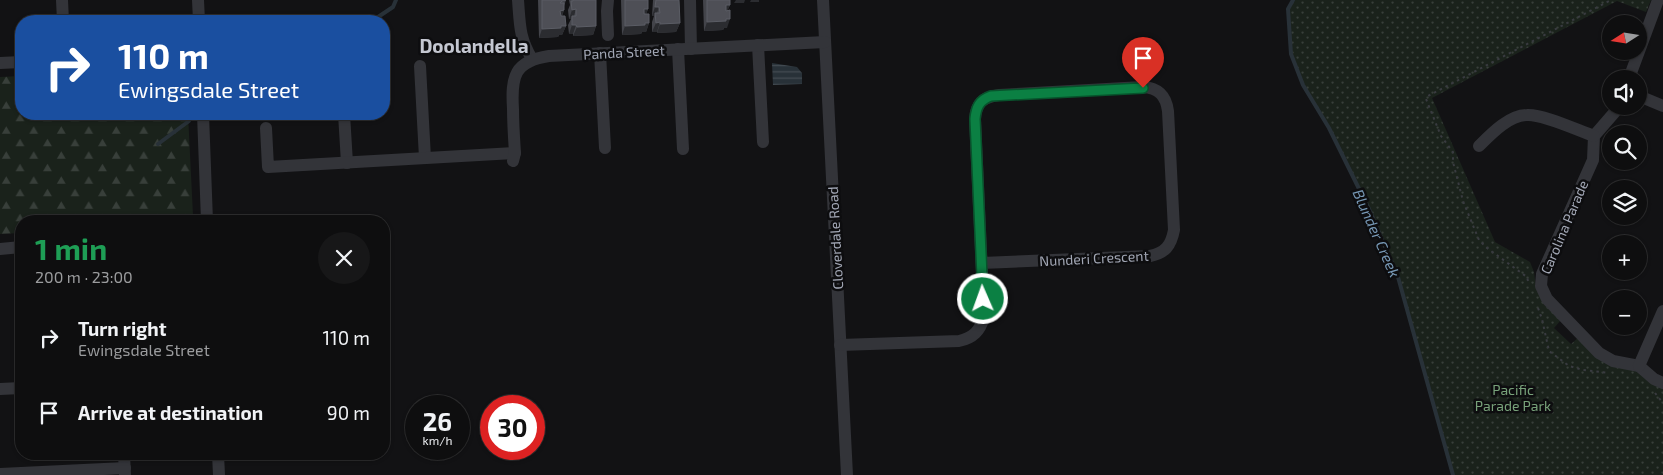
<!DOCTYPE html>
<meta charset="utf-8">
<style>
:root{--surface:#0e0e0f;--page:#171718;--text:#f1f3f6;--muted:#9b9c9e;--line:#2e2e2f}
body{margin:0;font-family:"Exo 2",sans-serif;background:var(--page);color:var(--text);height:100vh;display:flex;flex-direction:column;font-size:19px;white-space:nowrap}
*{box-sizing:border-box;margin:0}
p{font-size:16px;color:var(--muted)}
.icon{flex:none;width:28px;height:28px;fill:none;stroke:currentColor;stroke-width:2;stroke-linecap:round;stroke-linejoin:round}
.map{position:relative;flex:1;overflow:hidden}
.drawer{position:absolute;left:15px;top:215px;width:375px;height:245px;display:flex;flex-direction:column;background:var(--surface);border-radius:20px;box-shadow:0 1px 4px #0004,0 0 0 1px var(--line)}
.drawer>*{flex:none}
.hud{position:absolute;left:15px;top:15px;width:375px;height:105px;border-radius:20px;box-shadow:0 1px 4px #0004,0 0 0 1px var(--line);background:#1a4fa0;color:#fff;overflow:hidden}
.needle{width:32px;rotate:258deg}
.tools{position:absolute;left:1602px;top:15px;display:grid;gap:10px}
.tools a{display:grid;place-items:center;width:45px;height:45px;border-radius:50%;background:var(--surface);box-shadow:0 1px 4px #0004,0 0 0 1px var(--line);font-size:25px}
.speed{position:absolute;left:405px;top:395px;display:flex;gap:10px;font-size:25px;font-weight:700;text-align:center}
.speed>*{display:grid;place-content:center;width:65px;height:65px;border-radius:50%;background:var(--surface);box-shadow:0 1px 4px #0004,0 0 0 1px var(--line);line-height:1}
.speed small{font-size:12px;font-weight:400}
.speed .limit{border:8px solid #d22;background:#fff;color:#111}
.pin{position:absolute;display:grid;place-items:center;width:42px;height:42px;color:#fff;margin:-51px -21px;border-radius:50% 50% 50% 0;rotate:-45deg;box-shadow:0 0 5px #0007}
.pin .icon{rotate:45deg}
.me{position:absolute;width:55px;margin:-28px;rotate:358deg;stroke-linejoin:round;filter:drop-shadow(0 0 4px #0008)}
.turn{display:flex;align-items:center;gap:18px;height:105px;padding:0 20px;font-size:22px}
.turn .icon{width:65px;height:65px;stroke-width:2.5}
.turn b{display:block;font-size:35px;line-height:42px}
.round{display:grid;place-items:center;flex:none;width:52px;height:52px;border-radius:26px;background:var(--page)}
.summary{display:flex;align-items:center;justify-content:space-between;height:85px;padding:0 20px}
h1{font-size:30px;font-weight:700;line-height:38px;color:#1e9e55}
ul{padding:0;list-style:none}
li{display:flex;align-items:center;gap:15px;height:75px;padding:0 20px}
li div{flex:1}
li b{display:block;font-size:19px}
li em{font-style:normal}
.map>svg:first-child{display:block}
.grass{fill:url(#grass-dots)}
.forest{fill:url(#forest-firs)}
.water{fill:url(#water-rules)}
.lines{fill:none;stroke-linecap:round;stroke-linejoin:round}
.stream{stroke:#283138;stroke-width:4}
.path{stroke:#393b40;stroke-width:2;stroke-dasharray:2.5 4;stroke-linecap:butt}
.minor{stroke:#333439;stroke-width:12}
.wall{fill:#43444a}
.shaded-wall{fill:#2b2c30}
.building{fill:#4e4f56;stroke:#5b5d65}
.route-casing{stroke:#07532c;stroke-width:12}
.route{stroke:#0b8043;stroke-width:9}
.labels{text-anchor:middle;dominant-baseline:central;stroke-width:5;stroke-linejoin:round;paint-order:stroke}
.street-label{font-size:14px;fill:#a3a8b6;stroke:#0d0d0f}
.park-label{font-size:14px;fill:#78a27a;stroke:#0d0d0f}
.water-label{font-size:15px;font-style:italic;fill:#7697b4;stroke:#0d0d0f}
.district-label{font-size:19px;font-weight:bold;fill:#c4c7d1;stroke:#0d0d0f}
</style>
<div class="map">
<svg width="1663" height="475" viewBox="0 0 1663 475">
<defs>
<pattern id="grass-dots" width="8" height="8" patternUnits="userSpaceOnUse" patternTransform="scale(1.25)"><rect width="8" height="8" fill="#1a221b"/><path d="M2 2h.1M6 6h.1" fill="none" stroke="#383f3a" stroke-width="1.8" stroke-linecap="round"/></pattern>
<pattern id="forest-firs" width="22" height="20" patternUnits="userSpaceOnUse" patternTransform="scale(1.25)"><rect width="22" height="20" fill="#1a221b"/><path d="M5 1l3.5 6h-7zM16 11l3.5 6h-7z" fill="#383f3a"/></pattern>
<pattern id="water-rules" width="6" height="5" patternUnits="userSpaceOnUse" patternTransform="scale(1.25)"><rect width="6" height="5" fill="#283138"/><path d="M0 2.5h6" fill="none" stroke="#444c53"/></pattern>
</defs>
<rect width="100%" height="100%" fill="#121214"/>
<path class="grass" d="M 1293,0 L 1651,0 L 1646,12 L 1617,1 L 1432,98 L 1495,242 L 1530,262 L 1534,272 L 1536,288 L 1561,320 L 1554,328 L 1571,344 L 1579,337 L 1635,369 L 1663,389 L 1663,475 L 1453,475 L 1398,277 L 1369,209 L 1329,128 L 1303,85 L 1291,54 L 1288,9 Z"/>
<path class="forest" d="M 21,76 L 21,114 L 188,114 L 193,216 L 189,221 L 21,221 L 21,233 L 0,234 L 0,77 Z"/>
<path class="water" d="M 772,63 L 797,67 L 802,73 L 802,84 L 773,85 Z"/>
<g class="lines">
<g class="stream">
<path d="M 1293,0 L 1288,9 L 1291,54 L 1303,85 L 1329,128 L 1369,209 L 1398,277 L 1453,475"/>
<path d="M 372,21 L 393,7 L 396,0"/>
<path d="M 158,144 L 189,121"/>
</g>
<g class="path">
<path d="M 1528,281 L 1527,277 L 1487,248 L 1479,240 L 1463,201 L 1453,162 L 1453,152 L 1441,136 L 1426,99 L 1428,96 L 1611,0"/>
<path d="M 1538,308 L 1542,319 L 1549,351 L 1569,366 L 1583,370 L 1609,373"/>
<path d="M 1655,393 L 1663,403"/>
</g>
<g class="minor">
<path d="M 62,0 L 63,21"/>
<path d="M 198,0 L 199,21"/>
<path d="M 518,0 C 520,25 519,37 532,59"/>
<path d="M 690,0 L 691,49"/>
<path d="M 823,0 L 847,475"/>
<path d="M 608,35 L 607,11 L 608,0"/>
<path d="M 758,45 L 763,142"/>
<path d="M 678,49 L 683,149"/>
<path d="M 600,53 L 605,148"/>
<path d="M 0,63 L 21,62"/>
<path d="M 420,66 L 425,158"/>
<path d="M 1631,79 L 1631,73 L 1658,0"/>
<path d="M 1639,96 L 1663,106"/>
<path d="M 1620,106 L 1594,136 L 1593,160 L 1542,274 L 1541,286 L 1547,299 L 1599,353 L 1613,361 L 1639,366 L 1654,379 L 1663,383"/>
<path d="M 203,114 L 207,221"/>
<path d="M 344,114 L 347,163"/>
<path d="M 266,128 L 268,167 L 515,153"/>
<path d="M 1479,146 C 1491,134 1509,115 1527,115 C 1543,114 1577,130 1594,136"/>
<path d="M 513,161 L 515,153 C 514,138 513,124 513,109 C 511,77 514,61 549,56 L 825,42"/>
<path d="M 0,249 L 21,247"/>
<path d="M 840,345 L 959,341 C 973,338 980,331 984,317 L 975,119 C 976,103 983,97 999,95 L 1143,87 C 1159,88 1166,96 1168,111 L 1174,230 C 1171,246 1165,253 1150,256 L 982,263"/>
<path d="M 1639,366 L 1663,311"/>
<path d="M 0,389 L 21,388"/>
<path d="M 124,454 L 125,475"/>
<path d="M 218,454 L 219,475"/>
<path d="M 0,474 L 125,468"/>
</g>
</g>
<g class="wall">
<path d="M 538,0 L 566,0 L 564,6 L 564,10 L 562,16 L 566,26 L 562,35 L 559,35 L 558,37 L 539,38 Z"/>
<path d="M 569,0 L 596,0 L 596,26 L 593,35 L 573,36 L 573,34 L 569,34 L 568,25 L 571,19 L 569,19 L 568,10 L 570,5 Z"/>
<path d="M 621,0 L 648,0 L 648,9 L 646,14 L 649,23 L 646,32 L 642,32 L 641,34 L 622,35 Z"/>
<path d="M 653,0 L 679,0 L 680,23 L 676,32 L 657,33 L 657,32 L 652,32 L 652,22 L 654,16 L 652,16 Z"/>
<path d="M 703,0 L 730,0 L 730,5 L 727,11 L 727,28 L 724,28 L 723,30 L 704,31 Z"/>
</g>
<g class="shaded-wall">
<path d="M 736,0 L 745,0 L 744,3 L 734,3 Z"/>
<path d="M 751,0 L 759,0 L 759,2 L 750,2 Z"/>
<path d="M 726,5 L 730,5 L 726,14 Z"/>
<path d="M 655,7 L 659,7 L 656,16 L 655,13 L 654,16 L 652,16 Z"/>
<path d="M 576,9 L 573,19 L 572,16 L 571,19 L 569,19 L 572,10 Z"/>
<path d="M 644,9 L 648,9 L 645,18 Z"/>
<path d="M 564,10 L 561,19 L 560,11 Z"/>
<path d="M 726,19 L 730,19 L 727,28 L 724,28 L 723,30 L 704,31 L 707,22 Z"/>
<path d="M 660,22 L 657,32 L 652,32 L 656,23 Z"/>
<path d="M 645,23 L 649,23 L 646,32 L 642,32 L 641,34 L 622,35 L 625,26 Z"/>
<path d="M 680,23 L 676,32 L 657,33 L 660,24 Z"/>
<path d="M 572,25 L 576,25 L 573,34 L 569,34 Z"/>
<path d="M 561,26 L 566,26 L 562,35 L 559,35 L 558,37 L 539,38 L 542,29 Z"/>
<path d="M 596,26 L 593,35 L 573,36 L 577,27 Z"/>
</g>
<g class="building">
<path d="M 542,0 L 566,0 L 562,1 L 560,3 L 564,3 L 564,10 L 560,11 L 561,16 L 565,16 L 566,26 L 561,26 L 561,28 L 542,29 Z"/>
<path d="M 573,0 L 596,0 L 596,26 L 577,27 L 576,25 L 572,25 L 572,16 L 576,16 L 576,9 L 572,10 L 571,1 L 573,1 Z"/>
<path d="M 625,0 L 648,0 L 648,9 L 644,9 L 644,14 L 649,14 L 649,23 L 645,23 L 645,25 L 625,26 Z"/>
<path d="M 656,0 L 679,0 L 680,23 L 660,24 L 660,22 L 656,23 L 655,13 L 660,13 L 659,7 L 655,7 Z"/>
<path d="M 707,0 L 730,0 L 730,5 L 726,5 L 726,11 L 730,10 L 730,19 L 726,19 L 726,21 L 707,22 Z"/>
</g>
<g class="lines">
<defs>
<path id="route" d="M 983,299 L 975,119 C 976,108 979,100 991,96 L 1143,88"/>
</defs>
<use href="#route" class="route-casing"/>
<use href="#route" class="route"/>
</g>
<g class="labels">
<g class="street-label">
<text transform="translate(624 52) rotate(-3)">Panda Street</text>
<text transform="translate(1564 227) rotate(-67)">Carolina Parade</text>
<text transform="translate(835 238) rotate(-93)">Cloverdale Road</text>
<text transform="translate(1094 258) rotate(-3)">Nunderi Crescent</text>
</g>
<g class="park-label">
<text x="1513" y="389">Pacific<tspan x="1513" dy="16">Parade Park</tspan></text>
</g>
<g class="water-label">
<text transform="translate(1377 233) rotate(66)">Blunder Creek</text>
</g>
<g class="district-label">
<text x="474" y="45">Doolandella</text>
</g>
</g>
</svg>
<div class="tools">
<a><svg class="needle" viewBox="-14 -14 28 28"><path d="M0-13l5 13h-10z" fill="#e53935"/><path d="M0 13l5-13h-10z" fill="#9b9c9e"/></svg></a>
<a><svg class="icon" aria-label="sound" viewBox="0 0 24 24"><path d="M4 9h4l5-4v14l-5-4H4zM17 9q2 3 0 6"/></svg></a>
<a><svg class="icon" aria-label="search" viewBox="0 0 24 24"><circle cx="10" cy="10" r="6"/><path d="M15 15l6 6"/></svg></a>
<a><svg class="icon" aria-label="layers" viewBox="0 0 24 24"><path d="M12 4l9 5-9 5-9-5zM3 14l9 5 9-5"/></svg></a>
<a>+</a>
<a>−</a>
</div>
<div class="speed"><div>26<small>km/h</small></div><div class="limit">30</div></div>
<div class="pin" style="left:1143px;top:88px;background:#d93025"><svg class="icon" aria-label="arrive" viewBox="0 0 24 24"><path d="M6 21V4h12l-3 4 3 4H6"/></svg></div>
<svg class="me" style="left:983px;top:299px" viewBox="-20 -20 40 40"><circle r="17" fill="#0b8043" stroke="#fff" stroke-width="3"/><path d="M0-11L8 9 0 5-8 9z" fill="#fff"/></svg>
<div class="hud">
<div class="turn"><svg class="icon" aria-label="right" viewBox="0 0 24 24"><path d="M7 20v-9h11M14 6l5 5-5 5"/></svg><div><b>110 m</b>Ewingsdale Street</div></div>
</div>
<section class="drawer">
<div class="summary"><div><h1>1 min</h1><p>200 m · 23:00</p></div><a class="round"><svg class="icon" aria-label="close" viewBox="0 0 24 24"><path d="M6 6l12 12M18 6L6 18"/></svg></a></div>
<ul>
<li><svg class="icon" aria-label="right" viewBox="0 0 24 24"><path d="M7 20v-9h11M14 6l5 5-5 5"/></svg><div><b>Turn right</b><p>Ewingsdale Street</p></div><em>110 m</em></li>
<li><svg class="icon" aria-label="arrive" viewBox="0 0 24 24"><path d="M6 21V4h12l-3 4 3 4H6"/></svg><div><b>Arrive at destination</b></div><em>90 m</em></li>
</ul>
</section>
</div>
